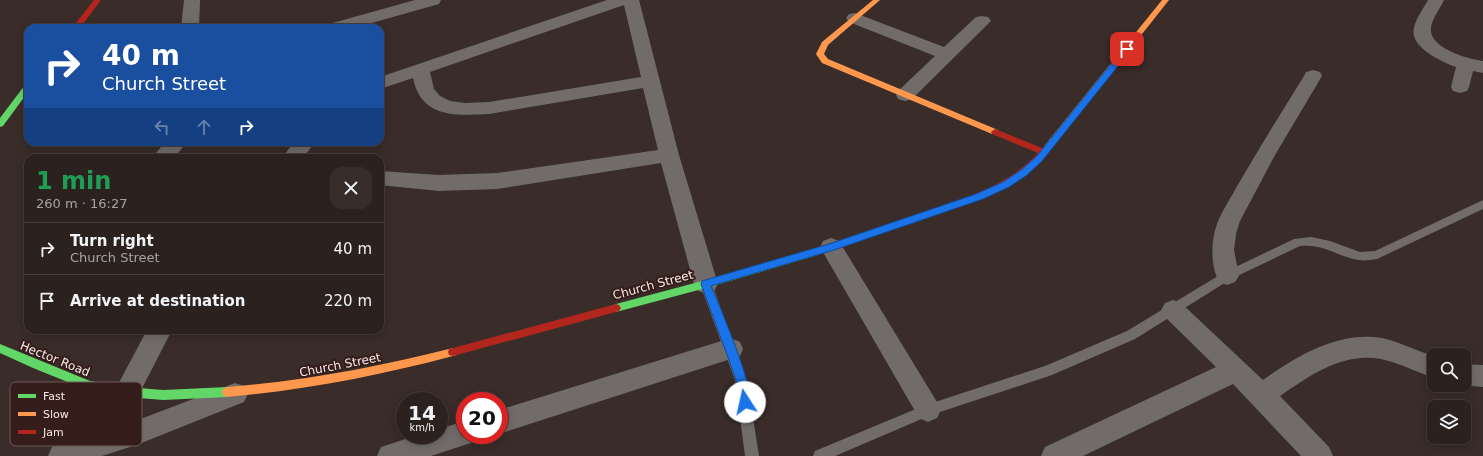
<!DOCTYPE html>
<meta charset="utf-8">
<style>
:root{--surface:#2b211f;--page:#372e2c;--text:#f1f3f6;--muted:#a6a3a4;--line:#473e3d}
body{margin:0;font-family:"DejaVu Sans",sans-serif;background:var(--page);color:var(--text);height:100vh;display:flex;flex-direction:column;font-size:15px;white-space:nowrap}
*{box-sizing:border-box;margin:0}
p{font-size:13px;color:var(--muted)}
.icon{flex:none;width:22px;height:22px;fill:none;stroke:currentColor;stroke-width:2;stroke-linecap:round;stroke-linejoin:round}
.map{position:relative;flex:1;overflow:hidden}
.drawer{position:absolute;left:24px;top:154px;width:360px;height:180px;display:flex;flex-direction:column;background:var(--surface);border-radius:12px;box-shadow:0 2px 10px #0003,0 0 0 1px var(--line)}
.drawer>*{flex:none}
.hud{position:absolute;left:24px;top:24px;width:360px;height:122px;border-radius:12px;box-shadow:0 2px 10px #0003,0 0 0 1px var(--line);background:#1a4fa0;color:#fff;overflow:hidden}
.fabs{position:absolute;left:1427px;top:348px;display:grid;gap:8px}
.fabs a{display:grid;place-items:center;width:44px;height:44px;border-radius:8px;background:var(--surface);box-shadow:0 2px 10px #0003,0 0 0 1px var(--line);font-size:20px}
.speed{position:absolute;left:396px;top:392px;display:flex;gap:8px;font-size:20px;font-weight:700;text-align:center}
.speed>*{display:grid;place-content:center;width:52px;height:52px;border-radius:50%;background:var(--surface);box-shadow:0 2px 10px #0003,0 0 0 1px var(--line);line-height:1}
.speed small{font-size:10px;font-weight:400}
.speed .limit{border:6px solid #d22;background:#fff;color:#111}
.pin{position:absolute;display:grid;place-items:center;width:34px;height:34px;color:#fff;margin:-17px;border-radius:8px;box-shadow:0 2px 6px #0006}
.me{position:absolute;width:44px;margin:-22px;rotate:350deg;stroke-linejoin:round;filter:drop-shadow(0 0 3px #0008)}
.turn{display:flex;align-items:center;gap:14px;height:84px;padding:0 12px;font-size:18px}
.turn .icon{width:52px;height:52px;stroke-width:2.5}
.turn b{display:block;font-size:28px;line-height:34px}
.lanes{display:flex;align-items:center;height:38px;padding:0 12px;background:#0003;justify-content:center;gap:20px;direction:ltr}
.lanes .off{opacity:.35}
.round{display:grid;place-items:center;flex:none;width:42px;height:42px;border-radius:12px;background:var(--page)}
.head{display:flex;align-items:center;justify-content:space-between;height:68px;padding:0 12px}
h1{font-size:24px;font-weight:800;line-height:30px;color:#1e9e55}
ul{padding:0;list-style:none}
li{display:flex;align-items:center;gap:12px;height:52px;padding:0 12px;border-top:1px solid var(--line)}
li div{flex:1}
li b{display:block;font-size:15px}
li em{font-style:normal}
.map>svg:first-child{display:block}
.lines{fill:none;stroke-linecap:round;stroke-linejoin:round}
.lane{fill:#716c6a;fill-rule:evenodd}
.street{fill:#716c6a;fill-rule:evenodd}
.fast{fill:#63d668;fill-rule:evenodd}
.slow{fill:#ff974d;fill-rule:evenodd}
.jam{fill:#b3261e;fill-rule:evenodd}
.route{fill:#1a73e8;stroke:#114b97}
.labels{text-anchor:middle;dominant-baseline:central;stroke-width:4;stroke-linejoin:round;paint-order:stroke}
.street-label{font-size:12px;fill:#faeae7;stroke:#341d1a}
.key{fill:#341d1a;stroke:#6f5a58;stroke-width:1}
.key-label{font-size:11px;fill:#faeae7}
</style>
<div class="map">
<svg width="1483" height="456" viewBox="0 0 1483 456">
<rect width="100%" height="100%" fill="#392c29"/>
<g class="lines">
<g class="lane">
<path d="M 1483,200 L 1483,209 L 1377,259 C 1371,260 1364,261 1358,260 C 1336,256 1325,244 1300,246 L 1231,279 L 1135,339 L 1052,375 L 931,415 L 835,456 L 813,456 L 815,451 L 923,406 L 1045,366 L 1127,331 L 1223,273 L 1294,239 L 1311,237 L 1330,241 L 1360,252 L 1375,251 Z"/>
<path d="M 706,279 L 710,281 L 712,284 L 747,380 L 759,456 L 745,456 L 735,380 L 700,284 L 702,281 Z"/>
</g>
<g class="street">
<path d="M 184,0 L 200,0 L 199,28 L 181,28 Z"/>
<path d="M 415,0 L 441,0 L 439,4 L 354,28 L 326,28 L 329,24 Z"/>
<path d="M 607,0 L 639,0 L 679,155 L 718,284 L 714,291 L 706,293 L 698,291 L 694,284 L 661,163 L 497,189 L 439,191 L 380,185 L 380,171 L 439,175 L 497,173 L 658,150 L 643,88 L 489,114 C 456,116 421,118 413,78 L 380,89 L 380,77 ZM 624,5 L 641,77 L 489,102 L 465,103 L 450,101 L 440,96 L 434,89 L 430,72 Z"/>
<path d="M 1428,0 L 1444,0 C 1440,9 1432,18 1431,28 C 1428,48 1468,59 1483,61 L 1483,73 L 1473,71 L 1469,87 L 1467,91 L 1460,93 L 1453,91 L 1451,87 L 1456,67 C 1442,62 1409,47 1414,28 C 1416,18 1423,9 1428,0 Z"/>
<path d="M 855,13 L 944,47 L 976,17 L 982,16 L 988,17 L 991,21 L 912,99 L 905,101 L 898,99 L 896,95 L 898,91 L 935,56 L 849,22 L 846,18 L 849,14 Z"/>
<path d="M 1313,70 L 1320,72 L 1322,76 L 1275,155 L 1240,221 L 1236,234 L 1234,250 L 1239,276 L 1235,282 L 1227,285 L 1219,282 C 1212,269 1211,250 1214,235 C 1217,218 1228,203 1236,188 C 1258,150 1281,113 1304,76 L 1306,72 Z"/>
<path d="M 165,142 L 187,142 L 174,158 L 152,158 Z"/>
<path d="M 294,142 L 315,142 L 303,158 L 282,158 Z"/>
<path d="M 831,238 L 839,241 L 937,402 L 941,410 L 937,418 L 928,422 L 919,418 L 820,247 L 823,241 Z"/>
<path d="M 1173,300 L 1181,303 L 1263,380 C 1297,356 1338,331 1382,338 C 1400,342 1417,351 1434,356 L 1434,378 C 1417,372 1399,363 1381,359 C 1342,352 1311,375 1280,396 L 1329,447 L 1333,456 L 1301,456 L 1233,384 L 1083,456 L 1041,456 L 1045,447 L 1216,367 L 1165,317 L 1161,310 L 1165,303 Z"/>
<path d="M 147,330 L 172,330 L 136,400 L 127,403 L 118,400 L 114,392 Z"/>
<path d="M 731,338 L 740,342 L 743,349 L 740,356 L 499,434 L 499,410 Z"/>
<path d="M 1464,364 L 1483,365 L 1483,387 L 1461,385 L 1464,385 Z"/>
<path d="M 235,383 L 244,386 L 248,394 L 244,402 L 139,444 L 102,456 L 48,456 L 52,447 L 138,420 Z"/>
<path d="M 465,421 L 465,435 L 477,435 L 474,442 L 431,456 L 377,456 L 381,447 L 418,435 L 439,435 L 439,429 Z"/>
</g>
<g class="fast">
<path d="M 25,85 L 28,85 L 28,92 L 3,126 L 0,127 L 0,118 Z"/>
<path d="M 815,248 L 818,249 L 820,252 L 818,255 L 706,288 L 616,312 L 613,311 L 611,308 L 613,305 L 616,304 L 706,280 Z"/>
<path d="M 0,344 L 90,381 L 127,387 L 163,390 L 227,387 L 231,389 L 232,392 L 231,395 L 227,397 L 163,400 L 127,397 L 90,391 L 33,368 L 0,353 Z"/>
</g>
<g class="slow">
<path d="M 873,0 L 880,0 L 828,45 L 824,54 L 828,59 L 998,130 L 999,132 L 998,134 L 992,134 L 822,63 L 816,54 L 822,42 Z"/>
<path d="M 1162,0 L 1169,0 L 1051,149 L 1045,149 L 1044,147 L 1045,145 Z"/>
<path d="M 453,348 L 457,349 L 458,352 L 457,355 L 453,356 C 378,376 304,390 227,397 L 223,395 L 222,392 L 223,389 L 227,387 C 304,381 378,367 453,348 Z"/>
</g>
<g class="jam">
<path d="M 94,0 L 101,0 L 80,28 L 72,28 Z"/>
<path d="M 995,129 L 1042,148 L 1048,144 L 1052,147 C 1023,191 963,205 916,221 C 882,233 849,245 815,256 L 812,255 L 810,252 L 812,249 C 845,239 878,228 911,216 C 955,201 1005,189 1038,153 L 992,134 L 991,132 Z"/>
<path d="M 616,304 L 619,305 L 621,308 L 619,311 L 616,312 L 453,356 L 449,355 L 448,352 L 449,349 L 453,348 Z"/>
</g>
</g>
<path class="route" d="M 1127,47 L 1131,49 L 1130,51 L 1042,161 L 1027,175 L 1009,187 L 983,199 L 834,250 L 711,286 C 719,305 756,390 749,405 L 745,407 L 741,405 L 736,380 L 729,360 L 701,284 L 702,281 L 829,244 L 976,194 L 1003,182 L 1021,170 L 1036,157 L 1124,48 Z"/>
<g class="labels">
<g class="street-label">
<text transform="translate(653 285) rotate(-15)">Church Street</text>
<text transform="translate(55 359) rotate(22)">Hector Road</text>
<text transform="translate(340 365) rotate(-11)">Church Street</text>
</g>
</g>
<rect x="10" y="382" width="132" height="64" rx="6" class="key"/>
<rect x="18" y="394" width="18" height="4" fill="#63d668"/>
<rect x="18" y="412" width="18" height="4" fill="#ff974d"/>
<rect x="18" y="430" width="18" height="4" fill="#b3261e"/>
<g class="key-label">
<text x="43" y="400">Fast</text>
<text x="43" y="418">Slow</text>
<text x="43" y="436">Jam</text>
</g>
</svg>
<div class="fabs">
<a><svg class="icon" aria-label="search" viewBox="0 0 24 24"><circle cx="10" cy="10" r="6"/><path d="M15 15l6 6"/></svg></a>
<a><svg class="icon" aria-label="layers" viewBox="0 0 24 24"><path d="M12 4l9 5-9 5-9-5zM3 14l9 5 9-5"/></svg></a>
</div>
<div class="speed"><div>14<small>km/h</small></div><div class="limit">20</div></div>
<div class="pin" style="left:1127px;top:49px;background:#d93025"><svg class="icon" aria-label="arrive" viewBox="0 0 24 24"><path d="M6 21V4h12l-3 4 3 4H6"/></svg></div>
<svg class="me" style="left:745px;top:402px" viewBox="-20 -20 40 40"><circle r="19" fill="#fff"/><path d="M0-13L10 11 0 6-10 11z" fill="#1a73e8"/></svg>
<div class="hud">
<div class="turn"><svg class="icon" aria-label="right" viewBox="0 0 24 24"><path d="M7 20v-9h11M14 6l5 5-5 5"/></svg><div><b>40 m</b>Church Street</div></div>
<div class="lanes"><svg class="icon off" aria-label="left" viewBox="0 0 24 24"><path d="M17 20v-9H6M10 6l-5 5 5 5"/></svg><svg class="icon off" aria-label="ahead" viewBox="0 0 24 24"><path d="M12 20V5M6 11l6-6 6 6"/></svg><svg class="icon" aria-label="right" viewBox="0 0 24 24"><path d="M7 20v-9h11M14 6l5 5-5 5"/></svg></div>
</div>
<section class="drawer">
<div class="head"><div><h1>1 min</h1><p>260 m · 16:27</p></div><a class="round"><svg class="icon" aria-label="close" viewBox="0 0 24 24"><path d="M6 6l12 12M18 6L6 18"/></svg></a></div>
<ul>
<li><svg class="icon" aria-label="right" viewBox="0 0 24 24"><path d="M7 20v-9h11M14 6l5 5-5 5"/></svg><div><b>Turn right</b><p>Church Street</p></div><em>40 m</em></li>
<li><svg class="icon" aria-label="arrive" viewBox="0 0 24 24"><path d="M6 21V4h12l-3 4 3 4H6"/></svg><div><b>Arrive at destination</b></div><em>220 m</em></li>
</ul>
</section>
</div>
